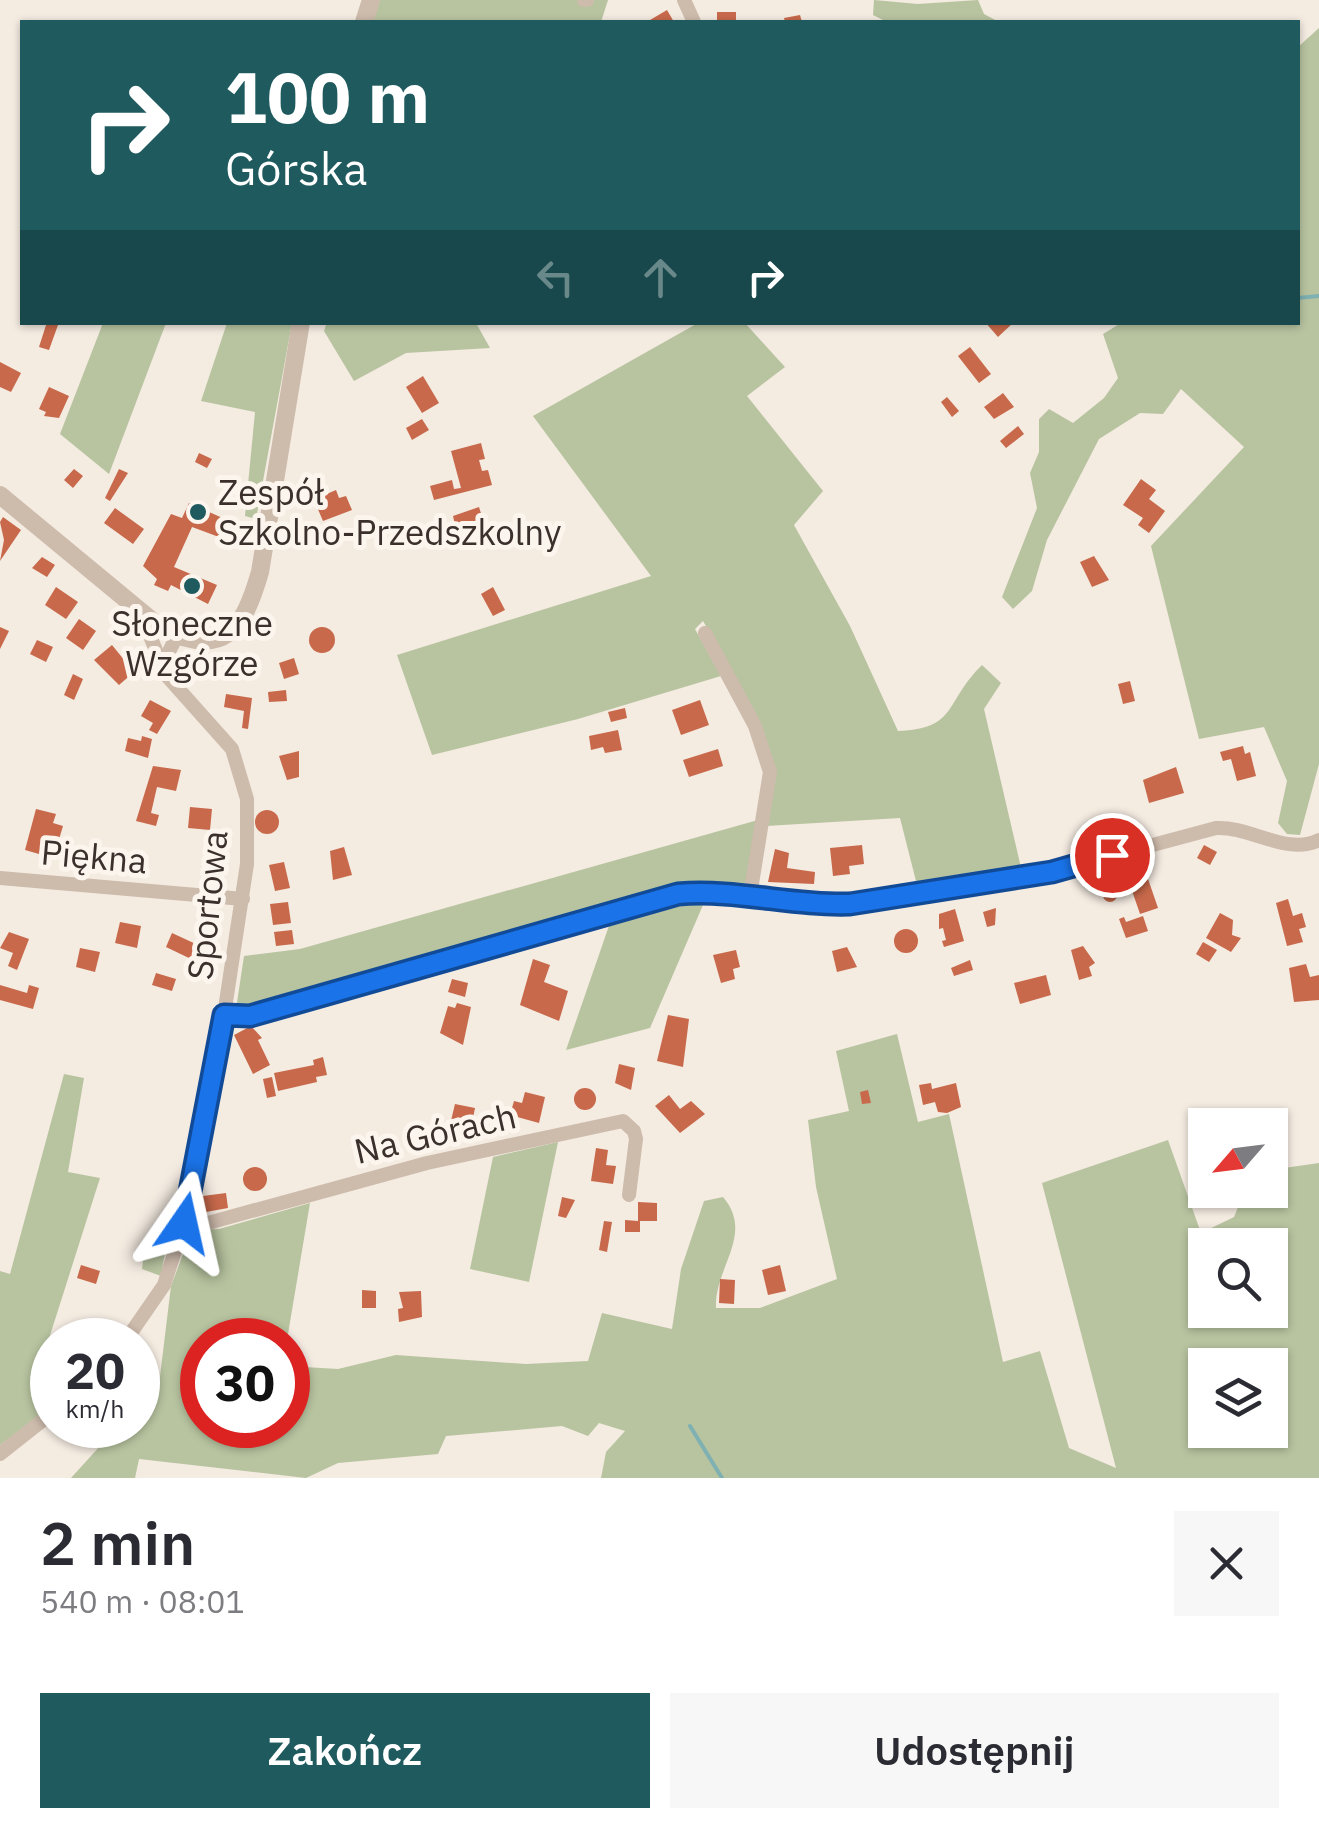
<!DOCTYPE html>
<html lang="pl">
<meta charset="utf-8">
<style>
:root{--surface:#fff;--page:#f7f7f7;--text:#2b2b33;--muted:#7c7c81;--accent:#1f5a5e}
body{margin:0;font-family:"IBM Plex Sans",sans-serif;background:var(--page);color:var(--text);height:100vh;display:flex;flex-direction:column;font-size:38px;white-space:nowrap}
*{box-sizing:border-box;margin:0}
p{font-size:32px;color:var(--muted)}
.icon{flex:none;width:55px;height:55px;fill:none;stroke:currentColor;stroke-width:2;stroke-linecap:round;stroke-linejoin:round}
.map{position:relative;height:1478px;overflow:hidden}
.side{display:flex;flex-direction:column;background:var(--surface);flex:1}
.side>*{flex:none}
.hud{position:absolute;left:20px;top:20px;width:1280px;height:305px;border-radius:0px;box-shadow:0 2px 8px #0004;background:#1f5a5e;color:#fff;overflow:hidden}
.needle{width:65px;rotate:242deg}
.controls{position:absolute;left:1188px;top:1108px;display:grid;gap:20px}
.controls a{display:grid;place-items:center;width:100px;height:100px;border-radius:0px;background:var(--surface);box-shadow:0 2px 8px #0004;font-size:50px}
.speed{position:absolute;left:30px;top:1318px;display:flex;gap:20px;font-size:50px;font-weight:700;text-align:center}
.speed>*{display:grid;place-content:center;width:130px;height:130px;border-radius:50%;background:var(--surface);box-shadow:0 2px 8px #0004;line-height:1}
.speed small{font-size:25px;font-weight:400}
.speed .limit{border:15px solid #d22;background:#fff;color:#111}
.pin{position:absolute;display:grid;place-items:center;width:85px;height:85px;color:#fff;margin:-42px;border:5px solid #fff;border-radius:50%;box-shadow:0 2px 10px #0007}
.me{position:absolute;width:110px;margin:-55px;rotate:11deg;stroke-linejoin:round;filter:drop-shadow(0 0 8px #0008)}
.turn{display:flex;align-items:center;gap:35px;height:210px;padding:0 40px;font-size:45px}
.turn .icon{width:130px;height:130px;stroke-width:2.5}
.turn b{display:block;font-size:70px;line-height:85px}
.lanes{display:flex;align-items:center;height:95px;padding:0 40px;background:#0003;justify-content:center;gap:50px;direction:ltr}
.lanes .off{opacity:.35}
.round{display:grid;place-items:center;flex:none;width:105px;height:105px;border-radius:0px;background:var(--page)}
.summary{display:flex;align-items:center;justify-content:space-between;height:170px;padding:0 40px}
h1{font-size:60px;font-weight:600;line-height:75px}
.button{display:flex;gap:20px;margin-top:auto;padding:20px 40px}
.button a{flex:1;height:115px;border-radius:0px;background:var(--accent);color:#fff;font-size:40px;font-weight:600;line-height:115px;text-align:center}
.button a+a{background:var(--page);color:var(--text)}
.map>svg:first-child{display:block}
.green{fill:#b8c4a0;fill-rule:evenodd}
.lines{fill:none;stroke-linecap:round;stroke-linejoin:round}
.stream{stroke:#7fb0b2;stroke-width:4}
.building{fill:#c8694b}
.minor{stroke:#cdbbac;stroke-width:14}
.tertiary{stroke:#cdbbac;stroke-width:18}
.route-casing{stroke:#114b97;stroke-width:25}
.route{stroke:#1a73e8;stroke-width:18}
.poi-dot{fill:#1f5a5e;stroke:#fbf5ee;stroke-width:4}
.labels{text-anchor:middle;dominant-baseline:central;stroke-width:10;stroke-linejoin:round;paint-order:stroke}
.poi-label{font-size:35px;fill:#3b302b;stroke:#fbf5ee;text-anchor:start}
.street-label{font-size:35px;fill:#3b302b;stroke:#fbf5ee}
</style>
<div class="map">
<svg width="1319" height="1478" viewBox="0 0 1319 1478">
<rect width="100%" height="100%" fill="#f4ebe1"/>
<g class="green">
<path d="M 380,0 L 608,0 L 601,22 L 373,22 Z"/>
<path d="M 874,0 L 918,4 L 978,0 L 984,14 L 999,22 L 887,22 L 873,15 Z"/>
<path d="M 1319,28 L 1319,764 L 1300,835 L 1287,834 L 1278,823 L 1287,781 L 1264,727 L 1199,739 L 1151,546 L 1244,447 L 1181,389 L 1163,414 L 1140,413 L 1099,439 L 1047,540 L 1032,591 L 1013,609 L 1002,597 L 1037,508 L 1030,473 L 1039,452 L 1039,419 L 1049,409 L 1073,423 L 1104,398 L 1118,378 L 1103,334 L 1121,323 L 1298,322 L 1298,47 Z"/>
<path d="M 327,322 L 476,323 L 490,348 L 406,353 L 354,381 L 324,331 Z"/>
<path d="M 103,323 L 166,323 L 109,474 L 60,434 Z"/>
<path d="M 227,323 L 292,323 L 256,519 L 245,516 L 255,412 L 201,401 Z"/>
<path d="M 698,323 L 745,323 L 785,367 L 747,396 L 823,491 L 794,525 L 850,626 L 898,731 C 958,729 944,702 982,665 L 1001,683 L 984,709 L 1022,872 L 917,885 L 900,818 L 766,826 L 774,763 L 738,683 L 703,621 L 695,629 L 721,676 L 578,719 L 432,755 L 397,655 L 651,576 L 533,416 Z"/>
<path d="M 758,820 L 748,880 L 740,888 L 710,884 L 674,889 L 248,1012 L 236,1009 L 244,956 L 300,949 Z"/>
<path d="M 706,898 L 650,1028 L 566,1050 L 611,920 L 665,903 Z"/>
<path d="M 897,1034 L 918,1122 L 949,1114 L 1003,1362 L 1040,1351 L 1069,1448 L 1116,1468 L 1042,1183 L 1168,1140 L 1201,1233 L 1234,1217 L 1245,1190 L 1270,1190 L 1270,1170 L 1319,1163 L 1319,1478 L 601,1478 L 606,1452 L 625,1431 L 599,1423 L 588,1436 L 562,1426 L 446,1436 L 438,1454 L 338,1463 L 306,1478 L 139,1459 L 135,1478 L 71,1478 L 119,1425 L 138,1425 L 138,1411 L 157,1401 L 171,1286 L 192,1230 L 219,1229 L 310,1203 L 287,1340 L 202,1340 L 202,1425 L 288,1425 L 288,1366 L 338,1369 L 396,1355 L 526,1364 L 588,1361 L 602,1313 L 672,1329 L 681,1269 L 704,1201 L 723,1197 C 755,1234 714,1268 716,1308 L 760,1308 L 837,1279 L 816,1187 L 808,1120 L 849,1111 L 836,1051 ZM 1205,1245 L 1270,1245 L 1270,1310 L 1205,1310 ZM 1205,1365 L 1270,1365 L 1270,1430 L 1205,1430 Z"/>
<path d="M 64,1074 L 84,1078 L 68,1172 L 100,1178 L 33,1389 L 52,1406 L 0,1445 L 0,1271 L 10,1274 Z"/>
<path d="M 558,1142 L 529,1282 L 470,1269 L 493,1157 Z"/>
<path d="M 170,1224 L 161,1276 L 142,1269 L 144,1253 Z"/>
</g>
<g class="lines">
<g class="stream">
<path d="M 1298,298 L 1319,296"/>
<path d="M 690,1426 L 722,1478"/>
</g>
</g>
<g class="building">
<path d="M 667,10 L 674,22 L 652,22 L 650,20 Z"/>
<rect x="717" y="12" width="19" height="10"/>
<path d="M 800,15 L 802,22 L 785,22 L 784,18 Z"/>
<path d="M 47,322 L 58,325 L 49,350 L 39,347 Z"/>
<path d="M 985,322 L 1014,322 L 998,337 Z"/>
<path d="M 970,347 L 991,374 L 979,383 L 958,356 Z"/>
<path d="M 0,362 L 21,373 L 11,392 L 0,387 Z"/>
<path d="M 423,376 L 439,403 L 422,413 L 406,387 Z"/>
<path d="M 49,387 L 69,396 L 59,418 L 44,416 L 46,412 L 39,409 Z"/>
<path d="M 1003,393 L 1014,407 L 994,419 L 984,407 Z"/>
<path d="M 947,397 L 959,411 L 952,417 L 941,402 Z"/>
<path d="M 422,419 L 429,430 L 412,440 L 406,428 Z"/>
<path d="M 1018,426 L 1024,434 L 1006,448 L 1000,441 Z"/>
<path d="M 481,443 L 485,459 L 479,460 L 482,471 L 488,470 L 492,485 L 434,500 L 430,486 L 452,480 L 454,489 L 461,488 L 451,451 Z"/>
<path d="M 199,453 L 212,459 L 207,468 L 195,462 Z"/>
<path d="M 74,469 L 83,476 L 73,488 L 64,480 Z"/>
<path d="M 119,469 L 128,473 L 110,501 L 105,498 Z"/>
<path d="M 1141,479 L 1156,490 L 1149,499 L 1165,511 L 1149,533 L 1138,525 L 1143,518 L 1123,505 Z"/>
<path d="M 336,490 L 339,498 L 346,496 L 352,510 L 323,521 L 317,507 L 325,504 L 322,496 Z"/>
<path d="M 189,503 L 227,520 L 219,537 L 192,527 L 174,567 L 217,585 L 208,604 L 171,585 L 168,591 L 154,585 L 157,579 L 143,566 L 171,514 L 182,518 Z"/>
<path d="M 479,507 L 484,523 L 456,529 L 453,516 Z"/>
<path d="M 115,508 L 144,529 L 133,544 L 104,523 Z"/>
<path d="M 3,517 L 21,530 L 0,561 L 4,540 L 0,522 Z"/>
<path d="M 313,526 L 317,537 L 303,543 L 299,531 Z"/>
<path d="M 1094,556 L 1109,580 L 1092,587 L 1080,562 Z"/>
<path d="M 42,557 L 55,565 L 47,577 L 32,568 Z"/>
<path d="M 56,587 L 78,602 L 66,619 L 45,605 Z"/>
<path d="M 493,587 L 505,610 L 493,616 L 481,594 Z"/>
<path d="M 79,619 L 96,631 L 83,650 L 66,638 Z"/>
<path d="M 0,627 L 9,631 L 0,649 Z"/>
<circle cx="322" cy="640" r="13"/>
<path d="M 37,640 L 53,647 L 46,662 L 30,654 Z"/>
<path d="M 112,645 L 134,672 L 119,685 L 94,660 Z"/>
<path d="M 294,658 L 299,674 L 284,679 L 279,663 Z"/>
<path d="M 73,674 L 83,679 L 74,700 L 64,695 Z"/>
<path d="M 1130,681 L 1135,701 L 1123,704 L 1118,684 Z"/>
<path d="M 286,690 L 287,701 L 269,702 L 268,692 Z"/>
<path d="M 226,694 L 252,698 L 248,729 L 242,728 L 244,711 L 224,707 Z"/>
<path d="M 150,700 L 171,711 L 157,734 L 149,730 L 153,723 L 141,716 Z"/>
<path d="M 700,700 L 709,725 L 681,735 L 672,710 Z"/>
<path d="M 625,708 L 627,718 L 611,722 L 608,712 Z"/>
<path d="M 618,730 L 622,750 L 605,753 L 603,747 L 591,750 L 589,736 Z"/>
<path d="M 142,736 L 152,739 L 148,758 L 125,751 L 128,738 L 141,741 Z"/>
<path d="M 1243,746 L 1245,754 L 1250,752 L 1256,776 L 1237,781 L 1231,759 L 1223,761 L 1220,752 Z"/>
<path d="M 718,749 L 723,766 L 689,777 L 683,760 Z"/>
<path d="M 299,751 L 299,777 L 287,780 L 279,756 Z"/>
<path d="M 153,766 L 181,770 L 176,791 L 157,787 L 151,813 L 159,815 L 156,826 L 136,821 Z"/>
<path d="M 1176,767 L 1184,793 L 1149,803 L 1143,780 Z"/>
<path d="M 190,807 L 212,809 L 210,830 L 188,828 Z"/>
<path d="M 36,809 L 56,814 L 53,823 L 63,826 L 57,846 L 43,839 L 39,854 L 25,850 Z"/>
<circle cx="267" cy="822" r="12"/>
<path d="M 862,845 L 864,864 L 849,866 L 850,874 L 833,876 L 830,848 Z"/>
<path d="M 1204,845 L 1217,852 L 1210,865 L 1197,858 Z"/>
<path d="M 344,847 L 352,875 L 333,880 L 330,851 Z"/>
<path d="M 775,849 L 789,853 L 787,868 L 815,872 L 814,884 L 768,882 Z"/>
<path d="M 284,862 L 290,888 L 275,891 L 269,865 Z"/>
<path d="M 1147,876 L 1158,908 L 1140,914 L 1129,882 Z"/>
<circle cx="1110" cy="895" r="7"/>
<path d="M 1288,899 L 1293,916 L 1302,913 L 1306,927 L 1299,929 L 1303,942 L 1287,946 L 1276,903 Z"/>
<path d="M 288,902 L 291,923 L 273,925 L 270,904 Z"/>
<path d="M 996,908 L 995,925 L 987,927 L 983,912 Z"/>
<path d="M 955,909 L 964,941 L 944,947 L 942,941 L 946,940 L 943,928 L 939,929 L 939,914 Z"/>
<path d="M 1220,913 L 1233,920 L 1232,935 L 1241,938 L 1231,952 L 1206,938 Z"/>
<path d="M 1143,916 L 1148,931 L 1126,938 L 1119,919 L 1124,917 L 1126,922 Z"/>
<path d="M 120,922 L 141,926 L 137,948 L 115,943 Z"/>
<circle cx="906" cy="941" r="12"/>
<path d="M 292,930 L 294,944 L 276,946 L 274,932 Z"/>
<path d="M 9,932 L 29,939 L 17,970 L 8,966 L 13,953 L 0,948 Z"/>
<path d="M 172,933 L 198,945 L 191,959 L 166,947 Z"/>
<path d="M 1203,942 L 1217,950 L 1209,962 L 1196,954 Z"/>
<path d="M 1083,946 L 1095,963 L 1089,967 L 1092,976 L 1079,980 L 1071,950 Z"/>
<path d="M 847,947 L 857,967 L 837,972 L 832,951 Z"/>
<path d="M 80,948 L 100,952 L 95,972 L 76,967 Z"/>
<path d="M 736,950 L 740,967 L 733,969 L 735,979 L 721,983 L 713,955 Z"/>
<path d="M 533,959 L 550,965 L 544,982 L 568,991 L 559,1021 L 520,1005 Z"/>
<path d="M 970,960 L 973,970 L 954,976 L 951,968 Z"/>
<path d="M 1306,964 L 1310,977 L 1319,975 L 1319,1000 L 1294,1002 L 1289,968 Z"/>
<path d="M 156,973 L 176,979 L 172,991 L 152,985 Z"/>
<path d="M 1046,975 L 1051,995 L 1020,1004 L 1014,983 Z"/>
<path d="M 452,979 L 468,983 L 465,997 L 448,992 Z"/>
<path d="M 0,985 L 27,993 L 29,985 L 39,988 L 33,1009 L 0,1000 Z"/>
<path d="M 457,1003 L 471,1007 L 463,1045 L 440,1033 L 448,1006 L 455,1008 Z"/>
<path d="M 668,1015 L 689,1019 L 683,1067 L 657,1061 Z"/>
<path d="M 251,1026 L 262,1038 L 258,1040 L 270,1065 L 253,1074 L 234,1035 Z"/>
<path d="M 323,1057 L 327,1075 L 316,1077 L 317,1082 L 278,1091 L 274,1073 L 314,1065 L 313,1060 Z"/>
<path d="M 619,1064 L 635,1068 L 631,1090 L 615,1083 Z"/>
<path d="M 272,1077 L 276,1096 L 267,1098 L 263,1079 Z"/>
<path d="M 931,1083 L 932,1089 L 956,1083 L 961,1107 L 947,1113 L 938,1112 L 935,1102 L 923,1105 L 919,1085 Z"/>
<circle cx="585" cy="1099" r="11"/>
<path d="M 868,1090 L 871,1103 L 862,1104 L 860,1092 Z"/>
<path d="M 525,1092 L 545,1097 L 539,1123 L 510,1115 L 514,1101 L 522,1103 Z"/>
<path d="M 669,1095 L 680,1109 L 691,1101 L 705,1114 L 680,1133 L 655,1106 Z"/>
<path d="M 455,1104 L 475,1108 L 470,1133 L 448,1133 Z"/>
<path d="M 596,1148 L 608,1150 L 606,1165 L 616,1166 L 613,1184 L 591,1181 Z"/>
<circle cx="255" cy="1179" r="12"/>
<path d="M 226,1193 L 228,1208 L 206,1212 L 203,1196 Z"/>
<path d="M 562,1197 L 575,1200 L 566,1218 L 558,1216 Z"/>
<path d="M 638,1202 L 657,1203 L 657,1221 L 640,1221 L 640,1232 L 625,1232 L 625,1220 L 638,1221 Z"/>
<path d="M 604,1221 L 612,1222 L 607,1252 L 599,1250 Z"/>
<path d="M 81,1265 L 100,1271 L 96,1284 L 77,1278 Z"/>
<path d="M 780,1265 L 786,1291 L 768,1295 L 762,1270 Z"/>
<path d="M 720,1279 L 735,1280 L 734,1304 L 719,1303 Z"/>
<path d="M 362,1290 L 376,1291 L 376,1308 L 362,1308 Z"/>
<path d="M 421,1291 L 422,1317 L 399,1322 L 398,1309 L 403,1308 L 399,1292 Z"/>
</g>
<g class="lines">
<g class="minor">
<path d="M 584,0 L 587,0"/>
<path d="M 684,0 L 694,22"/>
<path d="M 705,633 L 755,726 L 770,772 L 750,896"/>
<path d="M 162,665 L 177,636"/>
<path d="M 0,878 L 243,899"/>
<path d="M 224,1015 L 251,1016 L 678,894 C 736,889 792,906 850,904 L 1052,872 L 1216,828 C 1250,826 1287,856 1319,840"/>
<path d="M 184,1223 L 208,1223 L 427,1163 L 623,1121 L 634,1131 L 636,1139 L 629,1195"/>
<path d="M 126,1340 L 164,1285 L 184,1223 L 224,1015 L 247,864 L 247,799 L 232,749 L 166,675 L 139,609"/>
<path d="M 0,1454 L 52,1413"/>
</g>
<g class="tertiary">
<path d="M 364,22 L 371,0"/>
<path d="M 0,495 L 162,629 C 224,658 243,631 260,572 L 301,322"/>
</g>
</g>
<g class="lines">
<defs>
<path id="route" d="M 184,1223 L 224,1015 L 250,1016 L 678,894 C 736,889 792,906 850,904 L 1052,872 L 1112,855"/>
</defs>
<use href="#route" class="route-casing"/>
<use href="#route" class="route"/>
</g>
<g class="poi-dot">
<circle cx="198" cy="512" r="10"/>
<circle cx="192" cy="586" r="10"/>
</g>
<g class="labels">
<g class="poi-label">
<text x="218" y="492">Zespół<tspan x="218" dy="40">Szkolno-Przedszkolny</tspan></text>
<text x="192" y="623" text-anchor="middle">Słoneczne<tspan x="192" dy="40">Wzgórze</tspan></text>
</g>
<g class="street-label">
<text transform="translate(94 856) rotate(5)">Piękna</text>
<text transform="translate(207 905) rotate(-84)">Sportowa</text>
<text transform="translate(435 1133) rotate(-13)">Na Górach</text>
</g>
</g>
</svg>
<div class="controls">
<a><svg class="needle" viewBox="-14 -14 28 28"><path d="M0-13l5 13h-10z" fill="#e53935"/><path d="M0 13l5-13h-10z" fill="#7c7c81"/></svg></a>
<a><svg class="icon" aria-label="search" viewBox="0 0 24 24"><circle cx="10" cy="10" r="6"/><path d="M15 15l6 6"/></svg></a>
<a><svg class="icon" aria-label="layers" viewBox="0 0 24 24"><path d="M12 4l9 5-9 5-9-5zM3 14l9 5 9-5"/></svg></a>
</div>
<div class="speed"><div>20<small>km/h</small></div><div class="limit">30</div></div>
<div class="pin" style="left:1112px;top:855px;background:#d93025"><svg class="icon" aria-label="arrive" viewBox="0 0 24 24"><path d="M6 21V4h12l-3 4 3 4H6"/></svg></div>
<svg class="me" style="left:184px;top:1223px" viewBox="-20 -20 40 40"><path d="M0-17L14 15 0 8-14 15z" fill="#1a73e8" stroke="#fff" stroke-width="4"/></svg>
<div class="hud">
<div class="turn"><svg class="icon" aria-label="right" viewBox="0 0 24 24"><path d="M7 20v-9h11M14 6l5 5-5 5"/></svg><div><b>100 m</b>Górska</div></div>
<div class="lanes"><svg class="icon off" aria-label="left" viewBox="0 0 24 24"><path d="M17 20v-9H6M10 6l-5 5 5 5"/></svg><svg class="icon off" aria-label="ahead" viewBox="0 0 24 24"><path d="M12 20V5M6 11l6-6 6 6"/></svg><svg class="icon" aria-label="right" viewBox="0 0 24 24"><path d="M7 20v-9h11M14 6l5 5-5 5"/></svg></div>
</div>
</div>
<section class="side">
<div class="summary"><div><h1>2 min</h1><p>540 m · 08:01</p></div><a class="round"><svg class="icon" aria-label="close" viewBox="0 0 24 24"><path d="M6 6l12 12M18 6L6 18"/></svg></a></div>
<div class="button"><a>Zakończ</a><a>Udostępnij</a></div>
</section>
